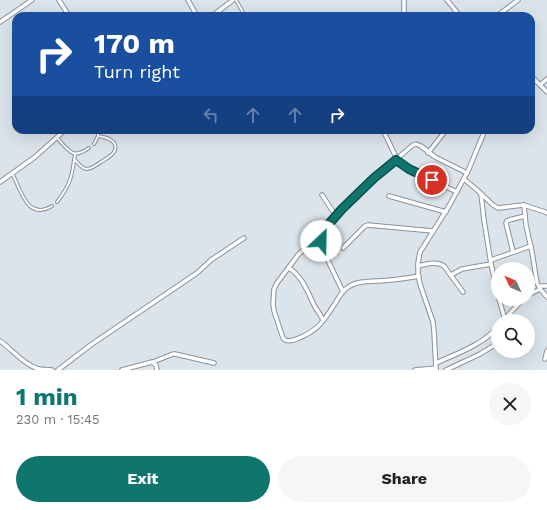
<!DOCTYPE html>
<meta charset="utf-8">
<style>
:root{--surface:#fff;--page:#f6f6f6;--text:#222;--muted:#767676;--accent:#0f766e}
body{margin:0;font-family:"Work Sans",sans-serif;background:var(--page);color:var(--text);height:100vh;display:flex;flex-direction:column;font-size:15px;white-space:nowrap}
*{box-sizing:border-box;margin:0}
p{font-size:13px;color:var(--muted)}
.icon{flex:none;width:22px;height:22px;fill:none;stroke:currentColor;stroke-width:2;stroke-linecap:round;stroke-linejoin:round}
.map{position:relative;height:370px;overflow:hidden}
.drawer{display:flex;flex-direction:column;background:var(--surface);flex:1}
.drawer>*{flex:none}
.top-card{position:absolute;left:12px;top:12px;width:523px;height:122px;border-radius:12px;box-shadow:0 4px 16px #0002;background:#1a4fa0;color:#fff;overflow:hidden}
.needle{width:26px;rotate:314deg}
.buttons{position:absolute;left:491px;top:262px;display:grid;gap:8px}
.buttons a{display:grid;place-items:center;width:44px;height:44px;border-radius:50%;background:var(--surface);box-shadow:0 4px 16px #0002;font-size:20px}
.pin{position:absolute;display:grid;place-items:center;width:34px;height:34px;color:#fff;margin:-17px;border:2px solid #fff;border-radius:50%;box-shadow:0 1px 4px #0007}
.me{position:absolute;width:44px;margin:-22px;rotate:24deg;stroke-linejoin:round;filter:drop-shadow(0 0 3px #0008)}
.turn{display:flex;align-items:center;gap:14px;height:84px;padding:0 16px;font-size:18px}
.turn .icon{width:52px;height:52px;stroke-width:2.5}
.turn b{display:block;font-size:28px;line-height:34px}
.lanes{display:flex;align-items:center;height:38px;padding:0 16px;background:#0003;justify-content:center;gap:20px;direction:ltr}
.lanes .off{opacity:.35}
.round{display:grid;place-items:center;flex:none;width:42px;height:42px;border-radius:21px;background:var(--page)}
.head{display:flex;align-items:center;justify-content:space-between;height:68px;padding:0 16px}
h1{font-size:24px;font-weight:700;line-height:30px;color:var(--accent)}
.cta{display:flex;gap:8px;margin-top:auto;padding:8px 16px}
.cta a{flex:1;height:46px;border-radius:24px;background:var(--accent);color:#fff;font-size:16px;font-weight:700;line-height:46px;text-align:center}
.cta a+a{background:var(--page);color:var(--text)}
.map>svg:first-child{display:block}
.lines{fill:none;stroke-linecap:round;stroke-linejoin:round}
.lane-casing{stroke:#8b9299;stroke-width:4}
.street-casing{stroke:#8b9299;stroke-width:5.5}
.lane{stroke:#fff;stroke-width:2}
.street{stroke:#fff;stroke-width:3.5}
.route-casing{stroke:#0a4d48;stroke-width:10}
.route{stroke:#0f766e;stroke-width:7}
</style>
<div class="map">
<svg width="547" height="370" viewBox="0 0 547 370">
<rect width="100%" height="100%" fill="#dbe4eb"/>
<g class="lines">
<defs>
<g id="lane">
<path d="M 236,0 L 245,16"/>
<path d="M 57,138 C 69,150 72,160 89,148"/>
<path d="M 94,144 L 98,136 L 98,130"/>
<path d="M 74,159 C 78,163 81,168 86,169 C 92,169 96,165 101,162 C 105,159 113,156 115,150 C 118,140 105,137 98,136"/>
<path d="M 12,173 C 21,190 27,221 52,206"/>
<path d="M 57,202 C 71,184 72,176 75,154"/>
</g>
<g id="street">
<path d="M 59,0 L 69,16"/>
<path d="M 188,0 L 197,16"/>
<path d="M 447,0 L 460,16"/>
<path d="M 212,16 L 233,0"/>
<path d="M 404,16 L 404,0"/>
<path d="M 497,16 L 518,0"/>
<path d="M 0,22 L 32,0"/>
<path d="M 531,76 L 547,92"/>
<path d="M 540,85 L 547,79"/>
<path d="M 383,130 L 397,159"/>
<path d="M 428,153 L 446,130"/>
<path d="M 396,160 L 409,169 L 457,192"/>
<path d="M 464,179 L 477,190 L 493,205 L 498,208 L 524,205 L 545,212 L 547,213"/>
<path d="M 0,182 L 35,157 L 65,130"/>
<path d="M 481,194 L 484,220 L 491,264 L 498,295"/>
<path d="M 322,195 L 336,216"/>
<path d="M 389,196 L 446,212"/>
<path d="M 524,205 L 526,225 L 532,252 L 537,283 L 540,289 L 547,297"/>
<path d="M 320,234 L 323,250 L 343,292"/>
<path d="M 343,248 L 365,226 L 368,225 L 433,231"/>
<path d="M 513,252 L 506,223 L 507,221 L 509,220 L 525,216"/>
<path d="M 491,260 L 531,246"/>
<path d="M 418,266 C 427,264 436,261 444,266 L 463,292"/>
<path d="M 289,268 C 303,277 308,293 315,307 C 318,311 321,316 323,320"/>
<path d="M 451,275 L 462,269 L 491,264"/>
<path d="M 419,276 C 410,278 401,279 391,280 C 378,282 357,279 347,288 C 342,291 339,297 336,302 C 325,319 319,330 299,338 C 294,340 290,342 285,340 L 283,338 L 274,311 L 273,304 L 274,289 L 277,283 L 298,255 L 320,234 L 342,209 L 374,178 L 413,145 L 416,144 L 421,146 L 435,157 L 467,173"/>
<path d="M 539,286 L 547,286"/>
<path d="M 528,295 L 540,289"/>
<path d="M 499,299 L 505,320"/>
<path d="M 503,321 L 523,299"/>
<path d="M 0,341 C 12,349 22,363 36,368 C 41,370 47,369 52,370"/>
<path d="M 545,359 L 547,351"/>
<path d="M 153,362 L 173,354 L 175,354 L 214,363"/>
<path d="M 436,363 C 458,353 482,345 498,327"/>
<path d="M 58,370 L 92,344 L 197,273 L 211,260 L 244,238"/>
<path d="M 122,370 L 152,362 L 156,365 L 157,370"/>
<path d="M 415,370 L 436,368"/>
<path d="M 436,370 L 434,331 L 433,322 L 420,284 L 418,274 L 418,263 L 420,252 L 449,206 L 468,171 L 485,130"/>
<path d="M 446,370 L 480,354 L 498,343"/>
</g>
</defs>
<use href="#lane" class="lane-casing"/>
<use href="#street" class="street-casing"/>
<use href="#lane" class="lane"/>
<use href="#street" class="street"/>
</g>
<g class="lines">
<defs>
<path id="route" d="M 321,241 L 320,234 L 342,209 L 374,178 L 396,160 L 409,169 L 432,180"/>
</defs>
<use href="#route" class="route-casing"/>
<use href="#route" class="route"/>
</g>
</svg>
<div class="buttons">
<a><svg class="needle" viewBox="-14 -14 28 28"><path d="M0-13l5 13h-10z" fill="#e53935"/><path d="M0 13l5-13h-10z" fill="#767676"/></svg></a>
<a><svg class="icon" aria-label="search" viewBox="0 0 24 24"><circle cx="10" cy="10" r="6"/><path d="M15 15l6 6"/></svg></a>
</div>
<div class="pin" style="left:432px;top:180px;background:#d93025"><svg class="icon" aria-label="arrive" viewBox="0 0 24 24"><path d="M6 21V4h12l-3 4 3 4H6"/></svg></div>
<svg class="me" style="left:321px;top:241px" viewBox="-20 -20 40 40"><circle r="19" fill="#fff"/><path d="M0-13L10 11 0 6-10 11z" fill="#0f766e"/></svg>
<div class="top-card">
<div class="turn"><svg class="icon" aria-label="right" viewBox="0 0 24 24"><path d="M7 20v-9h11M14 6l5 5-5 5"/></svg><div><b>170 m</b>Turn right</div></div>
<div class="lanes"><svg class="icon off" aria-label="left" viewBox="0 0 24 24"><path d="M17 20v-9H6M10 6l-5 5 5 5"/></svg><svg class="icon off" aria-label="ahead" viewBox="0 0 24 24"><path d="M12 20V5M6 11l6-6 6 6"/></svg><svg class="icon off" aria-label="ahead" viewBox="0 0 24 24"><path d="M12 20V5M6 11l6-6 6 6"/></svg><svg class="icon" aria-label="right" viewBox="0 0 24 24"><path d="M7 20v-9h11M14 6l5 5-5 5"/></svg></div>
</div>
</div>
<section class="drawer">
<div class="head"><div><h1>1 min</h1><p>230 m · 15:45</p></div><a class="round"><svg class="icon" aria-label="close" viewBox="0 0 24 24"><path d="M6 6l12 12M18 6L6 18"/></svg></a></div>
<div class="cta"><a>Exit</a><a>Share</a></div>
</section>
